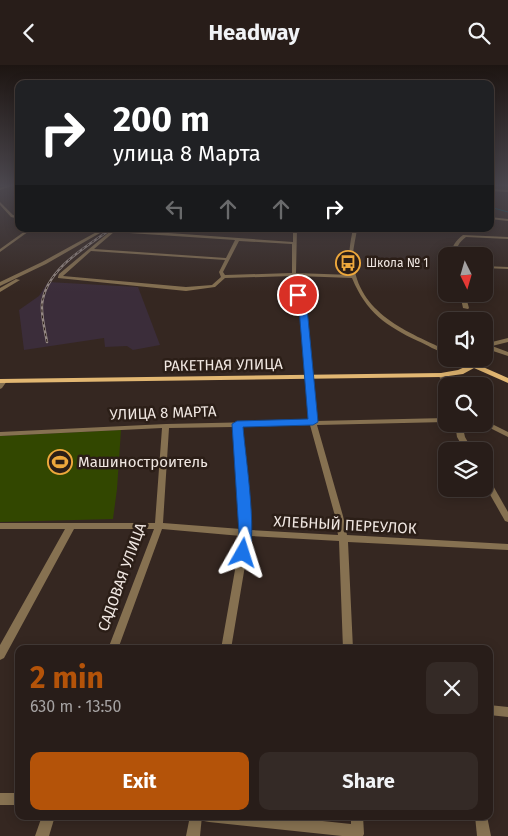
<!DOCTYPE html>
<meta charset="utf-8">
<style>
:root{--surface:#281d19;--page:#342a26;--text:#f1f3f6;--muted:#a5a2a2;--line:#443b38;--accent:#b45309}
body{margin:0;font-family:"Fira Sans",sans-serif;background:var(--page);color:var(--text);height:100vh;display:flex;flex-direction:column;font-size:19px;white-space:nowrap}
*{box-sizing:border-box;margin:0}
p{font-size:16px;color:var(--muted)}
.icon{flex:none;width:28px;height:28px;fill:none;stroke:currentColor;stroke-width:2;stroke-linecap:round;stroke-linejoin:round}
.map{position:relative;flex:1;overflow:hidden}
.side{position:absolute;left:15px;top:580px;width:478px;height:175px;display:flex;flex-direction:column;background:var(--surface);border-radius:10px;box-shadow:0 2px 12px #0003,0 0 0 1px var(--line)}
.side>*{flex:none}
.banner{position:absolute;left:15px;top:15px;width:479px;height:152px;border-radius:10px;box-shadow:0 2px 12px #0003,0 0 0 1px var(--line);background:#202124;color:#fff;overflow:hidden}
.needle{width:32px;rotate:175deg}
.buttons{position:absolute;left:438px;top:182px;display:grid;gap:10px}
.buttons a{display:grid;place-items:center;width:55px;height:55px;border-radius:10px;background:var(--surface);box-shadow:0 2px 12px #0003,0 0 0 1px var(--line);font-size:25px}
.pin{position:absolute;display:grid;place-items:center;width:42px;height:42px;color:#fff;margin:-21px;border:2px solid #fff;border-radius:50%;box-shadow:0 1px 5px #0007}
.me{position:absolute;width:55px;margin:-28px;rotate:6deg;stroke-linejoin:round;filter:drop-shadow(0 0 4px #0008)}
.turn{display:flex;align-items:center;gap:18px;height:105px;padding:0 15px;font-size:22px}
.turn .icon{width:65px;height:65px;stroke-width:2.5}
.turn b{display:block;font-size:35px;line-height:42px}
.lanes{display:flex;align-items:center;height:48px;padding:0 15px;background:#0003;justify-content:center;gap:25px;direction:ltr}
.lanes .off{opacity:.35}
.round{display:grid;place-items:center;flex:none;width:52px;height:52px;border-radius:10px;background:var(--page)}
.overview{display:flex;align-items:center;justify-content:space-between;height:85px;padding:0 15px}
h1{font-size:30px;font-weight:700;line-height:38px;color:var(--accent)}
.button{display:flex;gap:10px;margin-top:auto;padding:10px 15px}
.button a{flex:1;height:58px;border-radius:10px;background:var(--accent);color:#fff;font-size:20px;font-weight:700;line-height:58px;text-align:center}
.button a+a{background:var(--page);color:var(--text)}
header{display:flex;justify-content:space-between;align-items:center;height:65px;padding:0 15px;background:var(--surface);font-size:22px;font-weight:700}
.map>svg:first-child{display:block}
.industrial{fill:#3b2d3a}
.green{fill:#324700}
.lines{fill:none;stroke-linecap:round;stroke-linejoin:round}
.stream{stroke:#095364;stroke-width:1}
.minor{fill:#867151;fill-rule:evenodd}
.major{fill:#e2b772;fill-rule:evenodd}
.rail-casing{stroke:#948883;stroke-width:2.5}
.rail{stroke:#2b1e17;stroke-width:1;stroke-dasharray:3;stroke-linecap:butt}
.route{fill:#1a73e8;stroke:#114b97}
.labels{text-anchor:middle;dominant-baseline:central;stroke-width:5;stroke-linejoin:round;paint-order:stroke}
.far-poi-label{font-size:12px;fill:#f0e7e2;stroke:#2b1e17;text-anchor:start}
.street-label{font-size:15px;fill:#f0e7e2;stroke:#2b1e17}
.poi-label{font-size:15px;fill:#f0e7e2;stroke:#2b1e17;text-anchor:start}
</style>
<header><svg class="icon" aria-label="back" viewBox="0 0 24 24"><path d="M15 5l-7 7 7 7"/></svg>Headway<svg class="icon" aria-label="search" viewBox="0 0 24 24"><circle cx="10" cy="10" r="6"/><path d="M15 15l6 6"/></svg></header>
<div class="map">
<svg width="508" height="771" viewBox="0 0 508 771">
<rect width="100%" height="100%" fill="#352721"/>
<path class="industrial" d="M 48,217 L 138,222 L 160,280 L 133,285 L 127,281 L 105,282 L 104,273 L 24,285 L 19,245 L 39,231 Z"/>
<path class="green" d="M 121,365 L 117,424 L 113,454 L 0,457 L 0,371 Z"/>
<g class="lines">
<path class="stream" d="M 490,142 L 508,147"/>
<g class="minor">
<path d="M 10,120 L 14,120 L 0,125 L 0,123 Z"/>
<path d="M 16,120 L 19,120 L 19,121 L 17,121 Z"/>
<path d="M 490,124 L 508,125 L 508,127 L 490,126 Z"/>
<path d="M 0,137 L 13,150 L 19,152 L 19,154 L 11,152 L 0,140 Z"/>
<path d="M 490,152 L 508,154 L 508,156 L 490,154 Z"/>
<path d="M 28,164 L 32,164 L 0,187 L 0,184 Z"/>
<path d="M 102,164 L 107,164 L 46,199 L 0,221 L 0,217 L 42,197 Z"/>
<path d="M 113,164 L 293,177 L 293,164 L 297,164 L 296,208 L 352,210 C 348,192 349,183 353,164 L 357,164 C 356,173 353,182 353,191 C 355,246 403,265 446,285 L 446,289 C 437,286 427,280 418,276 C 386,261 366,247 352,213 L 297,211 L 306,243 L 316,356 L 446,353 L 446,357 L 317,360 L 343,451 L 347,470 L 508,479 L 508,485 L 348,477 L 353,584 L 343,584 L 339,476 L 250,471 L 231,584 L 221,584 L 241,471 L 162,464 L 118,584 L 108,584 L 154,464 L 74,464 L 4,593 L 0,595 L 0,580 L 65,464 L 0,464 L 0,458 L 155,458 L 162,363 L 0,371 L 0,367 L 166,359 L 309,356 L 300,243 L 292,211 L 225,213 L 215,222 L 186,226 L 58,213 L 58,212 L 59,209 ZM 114,167 L 235,175 L 226,193 L 94,184 ZM 239,176 L 292,179 L 292,208 L 225,210 L 223,207 ZM 91,186 L 225,195 L 219,207 L 221,212 L 212,220 L 186,222 L 63,211 ZM 310,360 L 335,451 L 338,470 L 250,465 L 241,362 ZM 234,362 L 241,464 L 163,458 L 169,363 Z"/>
<path d="M 463,170 L 508,172 L 508,174 L 466,172 C 459,177 456,183 455,191 L 451,191 C 451,182 456,175 463,170 Z"/>
<path d="M 484,201 L 508,202 L 508,204 L 484,203 Z"/>
<path d="M 16,214 L 20,215 L 0,227 L 0,223 Z"/>
<path d="M 460,229 L 465,229 L 469,243 L 468,244 L 463,243 Z"/>
<path d="M 508,273 L 508,277 L 492,281 L 508,287 L 508,291 L 484,283 L 484,279 Z"/>
<path d="M 458,294 L 465,294 L 477,300 L 476,301 L 472,301 Z"/>
<path d="M 441,308 L 443,309 L 451,321 L 446,321 L 446,322 L 438,310 Z"/>
<path d="M 4,314 L 7,316 L 2,323 L 0,324 L 0,317 L 2,315 Z"/>
<path d="M 484,355 L 508,367 L 508,372 L 482,359 L 484,359 Z"/>
<path d="M 455,359 L 462,359 L 465,372 L 473,386 L 465,386 L 457,372 Z"/>
<path d="M 484,409 L 487,410 L 508,447 L 508,457 L 505,456 L 484,419 Z"/>
<path d="M 489,640 L 508,642 L 508,652 L 489,650 Z"/>
<rect x="0" y="728" width="19" height="12"/>
<path d="M 42,751 L 55,751 L 49,771 L 35,771 Z"/>
<path d="M 190,751 L 202,751 L 200,771 L 186,771 Z"/>
<path d="M 203,751 L 275,751 L 351,759 L 351,751 L 363,751 L 364,769 L 363,771 L 342,771 L 209,757 L 204,756 Z"/>
<path d="M 475,751 L 487,751 L 491,771 L 477,771 Z"/>
</g>
<path class="major" d="M 474,298 L 508,313 L 508,318 L 474,303 L 463,309 L 441,312 L 0,318 L 0,314 L 441,308 L 458,305 Z"/>
<defs>
<path id="rail" d="M 47,277 C 45,265 41,251 42,239 C 46,204 86,182 111,164"/>
</defs>
<use href="#rail" class="rail-casing"/>
<use href="#rail" class="rail"/>
</g>
<linearGradient id="sky" x2="0" y2="1"><stop stop-color="#1d1512"/><stop offset="0.53" stop-color="#4b474e"/><stop offset="1" stop-color="#4b474e" stop-opacity="0"/></linearGradient>
<rect width="508" height="227" fill="url(#sky)"/>
<path class="route" d="M 295,228 L 301,228 L 307,243 L 318,357 L 313,360 L 243,362 C 245,388 258,472 248,491 L 243,493 L 238,491 L 236,488 L 239,468 L 232,359 L 237,356 L 308,354 L 299,243 L 294,230 Z"/>
<defs>
<symbol id="bus-ring" viewBox="-11 -11 22 22"><circle r="9.5" fill="#2b1e17" stroke="#eea83c" stroke-width="1.5"/><path d="M-5-6H5V4H4V6H2V4H-2V6H-4V4H-5ZM-3.5-4V0h7V-4ZM-3.5 1.2v1.5H-2V1.2ZM2 1.2v1.5H3.5V1.2Z" fill="#eea83c"/></symbol>
<symbol id="stadium-ring" viewBox="-11 -11 22 22"><circle r="9.5" fill="#2b1e17" stroke="#eea83c" stroke-width="1.5"/><path d="M0-5a6.5 5 0 1 0 0 10a6.5 5 0 1 0 0-10ZM-3.5-1.8h7v3.6h-7Z" fill="#eea83c"/></symbol>
</defs>
<g fill-rule="evenodd">
<use href="#bus-ring" x="334" y="184" width="28" height="28"/>
<use href="#stadium-ring" x="46" y="383" width="28" height="28"/>
</g>
<g class="labels">
<g class="far-poi-label">
<text x="366" y="198">Школа № 1</text>
</g>
<g class="street-label">
<text transform="translate(223 300) rotate(-1)">РАКЕТНАЯ УЛИЦА</text>
<text transform="translate(163 348) rotate(-2)">УЛИЦА 8 МАРТА</text>
<text transform="translate(345 460) rotate(3)">ХЛЕБНЫЙ ПЕРЕУЛОК</text>
<text transform="translate(122 512) rotate(-70)">САДОВАЯ УЛИЦА</text>
</g>
<g class="poi-label">
<text x="78" y="397">Машиностроитель</text>
</g>
</g>
</svg>
<div class="buttons">
<a><svg class="needle" viewBox="-14 -14 28 28"><path d="M0-13l5 13h-10z" fill="#e53935"/><path d="M0 13l5-13h-10z" fill="#a5a2a2"/></svg></a>
<a><svg class="icon" aria-label="sound" viewBox="0 0 24 24"><path d="M4 9h4l5-4v14l-5-4H4zM17 9q2 3 0 6"/></svg></a>
<a><svg class="icon" aria-label="search" viewBox="0 0 24 24"><circle cx="10" cy="10" r="6"/><path d="M15 15l6 6"/></svg></a>
<a><svg class="icon" aria-label="layers" viewBox="0 0 24 24"><path d="M12 4l9 5-9 5-9-5zM3 14l9 5 9-5"/></svg></a>
</div>
<div class="pin" style="left:298px;top:230px;background:#d93025"><svg class="icon" aria-label="arrive" viewBox="0 0 24 24"><path d="M6 21V4h12l-3 4 3 4H6"/></svg></div>
<svg class="me" style="left:243px;top:488px" viewBox="-20 -20 40 40"><path d="M0-17L14 15 0 8-14 15z" fill="#1a73e8" stroke="#fff" stroke-width="4"/></svg>
<div class="banner">
<div class="turn"><svg class="icon" aria-label="right" viewBox="0 0 24 24"><path d="M7 20v-9h11M14 6l5 5-5 5"/></svg><div><b>200 m</b>улица 8 Марта</div></div>
<div class="lanes"><svg class="icon off" aria-label="left" viewBox="0 0 24 24"><path d="M17 20v-9H6M10 6l-5 5 5 5"/></svg><svg class="icon off" aria-label="ahead" viewBox="0 0 24 24"><path d="M12 20V5M6 11l6-6 6 6"/></svg><svg class="icon off" aria-label="ahead" viewBox="0 0 24 24"><path d="M12 20V5M6 11l6-6 6 6"/></svg><svg class="icon" aria-label="right" viewBox="0 0 24 24"><path d="M7 20v-9h11M14 6l5 5-5 5"/></svg></div>
</div>
<section class="side">
<div class="overview"><div><h1>2 min</h1><p>630 m · 13:50</p></div><a class="round"><svg class="icon" aria-label="close" viewBox="0 0 24 24"><path d="M6 6l12 12M18 6L6 18"/></svg></a></div>
<div class="button"><a>Exit</a><a>Share</a></div>
</section>
</div>
